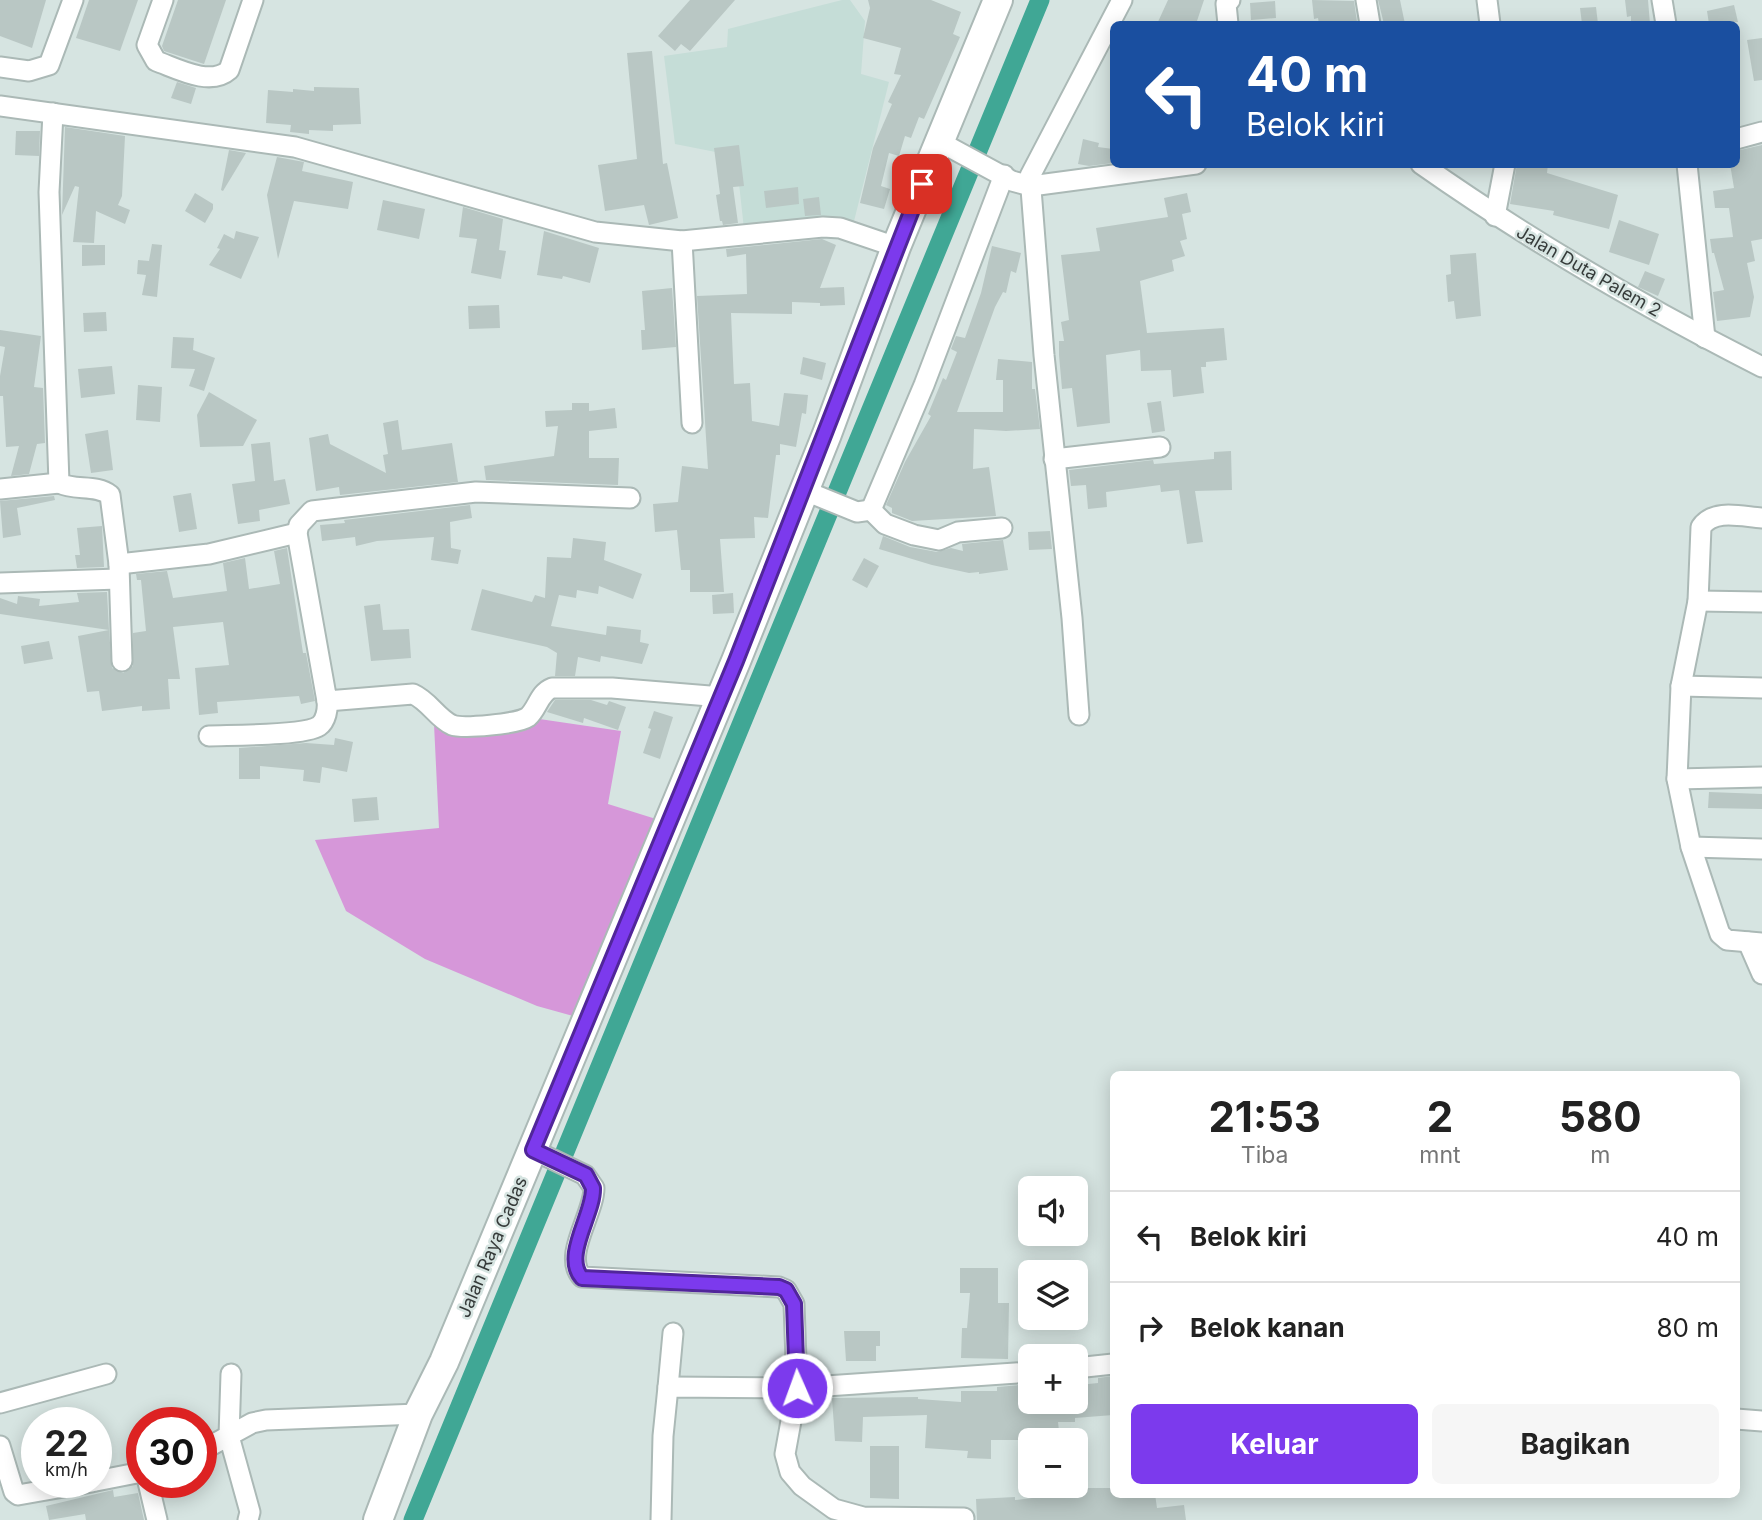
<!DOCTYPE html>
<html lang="id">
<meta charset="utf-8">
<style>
:root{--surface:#fff;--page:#f6f6f6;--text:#222;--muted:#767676;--line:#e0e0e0;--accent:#7c3aed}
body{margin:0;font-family:Inter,sans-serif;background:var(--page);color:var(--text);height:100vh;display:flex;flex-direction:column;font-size:26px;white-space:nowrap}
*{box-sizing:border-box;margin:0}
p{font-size:23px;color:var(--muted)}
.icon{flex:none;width:38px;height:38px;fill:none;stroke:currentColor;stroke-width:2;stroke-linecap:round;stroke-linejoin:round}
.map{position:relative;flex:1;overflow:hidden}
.panel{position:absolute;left:1110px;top:1071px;width:630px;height:427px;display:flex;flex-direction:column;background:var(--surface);border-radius:10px;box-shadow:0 4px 18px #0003}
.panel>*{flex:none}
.guide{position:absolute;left:1110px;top:21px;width:630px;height:147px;border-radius:10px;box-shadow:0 4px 18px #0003;background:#1a4fa0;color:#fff;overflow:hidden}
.tools{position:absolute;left:1018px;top:1176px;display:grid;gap:14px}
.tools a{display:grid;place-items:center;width:70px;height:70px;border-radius:10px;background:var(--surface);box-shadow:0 4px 18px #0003;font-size:35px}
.speed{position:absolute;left:21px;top:1407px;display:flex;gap:14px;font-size:35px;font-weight:700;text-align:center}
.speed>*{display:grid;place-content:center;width:91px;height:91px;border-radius:50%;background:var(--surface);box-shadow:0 4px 18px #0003;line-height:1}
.speed small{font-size:18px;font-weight:400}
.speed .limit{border:10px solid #d22;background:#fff;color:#111}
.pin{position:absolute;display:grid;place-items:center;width:60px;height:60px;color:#fff;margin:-30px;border-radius:14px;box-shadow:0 4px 10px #0006}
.me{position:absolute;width:77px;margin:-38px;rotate:358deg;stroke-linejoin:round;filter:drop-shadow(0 0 5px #0008)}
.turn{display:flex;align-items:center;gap:24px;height:147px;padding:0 21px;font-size:32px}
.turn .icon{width:91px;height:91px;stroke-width:2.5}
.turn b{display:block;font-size:49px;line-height:60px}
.eta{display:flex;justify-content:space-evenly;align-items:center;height:119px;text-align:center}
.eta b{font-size:42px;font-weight:700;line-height:49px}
.primary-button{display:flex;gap:14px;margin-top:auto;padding:14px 21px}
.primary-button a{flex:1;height:80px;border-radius:10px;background:var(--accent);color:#fff;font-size:28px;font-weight:700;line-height:80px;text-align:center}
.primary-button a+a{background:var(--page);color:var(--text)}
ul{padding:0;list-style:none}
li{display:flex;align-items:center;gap:21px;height:91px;padding:0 21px;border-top:2px solid var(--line)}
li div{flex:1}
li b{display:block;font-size:26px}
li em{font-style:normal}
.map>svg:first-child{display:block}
.built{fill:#c5ddd7}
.green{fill:#d697d9}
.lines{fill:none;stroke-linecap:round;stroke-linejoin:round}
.canal{stroke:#40a795;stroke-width:19}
.building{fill:#b9c7c4}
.street-casing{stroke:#abb9b6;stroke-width:23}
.secondary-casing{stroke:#abb9b6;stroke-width:32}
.street{stroke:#fff;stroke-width:19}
.secondary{stroke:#fff;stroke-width:28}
.route-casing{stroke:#51269a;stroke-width:18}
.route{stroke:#7c3aed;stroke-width:12}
.labels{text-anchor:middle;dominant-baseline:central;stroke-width:5;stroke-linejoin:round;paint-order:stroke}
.street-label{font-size:18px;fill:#363b3a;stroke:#d6e4e1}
</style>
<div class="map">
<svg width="1762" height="1520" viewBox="0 0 1762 1520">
<rect width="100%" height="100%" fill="#d6e4e1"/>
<path class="built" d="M 842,0 L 850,0 L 865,21 L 861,74 L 889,82 L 853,225 L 744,229 L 736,156 L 675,144 L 664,56 L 727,47 L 728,29 Z"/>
<path class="green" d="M 519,716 L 621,731 L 608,804 L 656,819 L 573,1016 L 537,1006 L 425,959 L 346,911 L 315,840 L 439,828 L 434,724 Z"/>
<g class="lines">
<path class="canal" d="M 413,1520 L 1040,0"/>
</g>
<g class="building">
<path d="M 0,0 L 46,0 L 32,48 L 0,36 Z"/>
<path d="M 89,0 L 138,0 L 120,51 L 76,38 Z"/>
<path d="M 178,0 L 226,0 L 204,64 L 164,51 L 162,46 Z"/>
<path d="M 690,0 L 735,0 L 690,51 L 681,44 L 675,51 L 658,36 Z"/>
<path d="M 868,0 L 931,0 L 961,12 L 953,34 L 960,37 L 924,119 L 919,117 L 911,138 L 905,136 L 899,156 L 889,153 L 881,186 L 890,189 L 884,209 L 860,203 L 873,148 L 892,104 L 888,102 L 901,75 L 894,74 L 901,48 L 863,38 L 870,8 Z"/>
<path d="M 1168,0 L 1204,0 L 1196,24 L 1157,24 Z"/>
<path d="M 1312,0 L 1354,1 L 1357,22 L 1319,24 L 1318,18 L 1314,19 Z"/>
<path d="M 1378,0 L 1400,0 L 1405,24 L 1384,24 Z"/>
<path d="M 1625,0 L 1648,0 L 1650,24 L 1631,24 L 1631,16 L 1627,17 Z"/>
<path d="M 1275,1 L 1276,18 L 1251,20 L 1250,3 Z"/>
<path d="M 1734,5 L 1738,22 L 1709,24 L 1707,11 Z"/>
<path d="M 1596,7 L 1598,24 L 1582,24 L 1580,8 Z"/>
<path d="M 1762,38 L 1762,80 L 1754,81 L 1747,40 Z"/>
<path d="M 652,51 L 663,164 L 667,163 L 678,218 L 649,225 L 644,205 L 605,211 L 598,165 L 637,159 L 627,53 Z"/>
<path d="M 177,82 L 196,88 L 191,104 L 171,98 Z"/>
<path d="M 314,87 L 359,88 L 361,124 L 333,125 L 333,131 L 309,130 L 309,134 L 290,132 L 291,125 L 266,123 L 268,90 L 293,92 L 293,89 L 314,91 Z"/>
<path d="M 65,127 L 125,136 L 122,196 L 118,205 L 130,210 L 125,224 L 96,211 L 94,243 L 73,242 L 79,187 L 75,186 L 62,215 Z"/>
<path d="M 16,131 L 40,131 L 39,156 L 15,155 Z"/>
<path d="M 1083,139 L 1099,143 L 1098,147 L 1113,149 L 1113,163 L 1089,166 L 1078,164 Z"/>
<path d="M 739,145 L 744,186 L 733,187 L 738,223 L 723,225 L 722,221 L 720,221 L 716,195 L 720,194 L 714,148 Z"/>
<path d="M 1762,145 L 1762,239 L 1751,241 L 1755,261 L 1747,263 L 1754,297 L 1750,317 L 1717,321 L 1713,292 L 1724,290 L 1714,253 L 1712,253 L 1710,239 L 1733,237 L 1729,208 L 1715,208 L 1713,191 L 1734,188 L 1730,164 L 1736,164 L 1736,151 Z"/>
<path d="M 229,150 L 246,153 L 223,191 L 221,190 Z"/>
<path d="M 277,157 L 304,162 L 302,171 L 353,182 L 348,209 L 294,201 L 278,259 L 267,195 Z"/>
<path d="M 1517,164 L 1548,164 L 1547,173 L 1618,195 L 1609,229 L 1553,215 L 1554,211 L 1510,204 Z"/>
<path d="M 798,187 L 799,204 L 766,208 L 764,191 Z"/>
<path d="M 195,193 L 213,204 L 213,209 L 205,223 L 185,211 Z"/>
<path d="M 1187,193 L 1191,212 L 1182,214 L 1187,239 L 1180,241 L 1185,256 L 1172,260 L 1174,271 L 1140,281 L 1147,333 L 1224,328 L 1227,360 L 1206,362 L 1206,367 L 1201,367 L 1204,393 L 1173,397 L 1171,370 L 1141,371 L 1140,350 L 1106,355 L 1110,423 L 1077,427 L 1072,388 L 1062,389 L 1059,355 L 1059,341 L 1064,341 L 1061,322 L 1069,320 L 1061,255 L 1100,251 L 1096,228 L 1168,217 L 1164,198 Z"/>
<path d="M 819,197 L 821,215 L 805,216 L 803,199 Z"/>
<path d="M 383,200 L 425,209 L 419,239 L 377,230 Z"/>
<path d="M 463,207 L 503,219 L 499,250 L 506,251 L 501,279 L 471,273 L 477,239 L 459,237 Z"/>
<path d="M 1619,220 L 1659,234 L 1649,265 L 1609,252 Z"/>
<path d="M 236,231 L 259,237 L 241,279 L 209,265 L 220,249 L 217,248 L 224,234 L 234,239 Z"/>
<path d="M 544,231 L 599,248 L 590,283 L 563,276 L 562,279 L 537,275 Z"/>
<path d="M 822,239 L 836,245 L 820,288 L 844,287 L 845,305 L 820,306 L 820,303 L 792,302 L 792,314 L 731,313 L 734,384 L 750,383 L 752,421 L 779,426 L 784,393 L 808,395 L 806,414 L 802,413 L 796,447 L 780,444 L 780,455 L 776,455 L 768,518 L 754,517 L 755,538 L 720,539 L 724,592 L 690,592 L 690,570 L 681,570 L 677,530 L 655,532 L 653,504 L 678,502 L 682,466 L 708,469 L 697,296 L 747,294 L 746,254 L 727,257 L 726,249 Z"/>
<path d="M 152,244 L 162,245 L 157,297 L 142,295 L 146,275 L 137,274 L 138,260 L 149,261 Z"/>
<path d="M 82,245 L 105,245 L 105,265 L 82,266 Z"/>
<path d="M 992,246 L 1021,253 L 1016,273 L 1011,271 L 1006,293 L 1003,292 L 995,307 L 957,412 L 1003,412 L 1003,380 L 996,380 L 998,359 L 1032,362 L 1032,389 L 1035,389 L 1040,429 L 1006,431 L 974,429 L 973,469 L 989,467 L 996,516 L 912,521 L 892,513 L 892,508 L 886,505 L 905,462 L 931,416 L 928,414 L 943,378 L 946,380 L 957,352 L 951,349 L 956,336 L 965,338 L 981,293 Z"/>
<path d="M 1476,253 L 1481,316 L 1456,319 L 1454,301 L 1448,302 L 1446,275 L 1451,274 L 1450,255 Z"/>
<path d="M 1645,271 L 1665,279 L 1658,296 L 1638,287 Z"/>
<path d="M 672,288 L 676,347 L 642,350 L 641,330 L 645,330 L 642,291 Z"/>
<path d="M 499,305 L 500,328 L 469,329 L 468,306 Z"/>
<path d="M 106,312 L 107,331 L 84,332 L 83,313 Z"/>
<path d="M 0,330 L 41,336 L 34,387 L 43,388 L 45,443 L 37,444 L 29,474 L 11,476 L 19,446 L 6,447 L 3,396 L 0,396 L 0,376 L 5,347 L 0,346 Z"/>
<path d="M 173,337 L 194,338 L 193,350 L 215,358 L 204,391 L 189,386 L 195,369 L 171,368 Z"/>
<path d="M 803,357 L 826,363 L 822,380 L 800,374 Z"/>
<path d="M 112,366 L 115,394 L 81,398 L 78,369 Z"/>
<path d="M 138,385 L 162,387 L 160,422 L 136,420 Z"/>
<path d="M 209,392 L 257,420 L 243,446 L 200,447 L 197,415 Z"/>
<path d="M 1161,401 L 1165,431 L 1152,433 L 1147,403 Z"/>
<path d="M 572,403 L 589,403 L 589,411 L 615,408 L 617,428 L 589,431 L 589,458 L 619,458 L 618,485 L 486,480 L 484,466 L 554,456 L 558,426 L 546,427 L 545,411 L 572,410 Z"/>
<path d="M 398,420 L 402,450 L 452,443 L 458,482 L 340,495 L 339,487 L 316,491 L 309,438 L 328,434 L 330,444 L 386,473 L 383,455 L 388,454 L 383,423 Z"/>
<path d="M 108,430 L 113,470 L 91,473 L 85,434 Z"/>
<path d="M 270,442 L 274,481 L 285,479 L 290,504 L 259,510 L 260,521 L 238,524 L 232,484 L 255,481 L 251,444 Z"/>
<path d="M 1231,451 L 1232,490 L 1195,491 L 1203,542 L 1187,544 L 1179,490 L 1161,492 L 1160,485 L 1106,492 L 1107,507 L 1088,509 L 1086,485 L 1071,486 L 1069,470 L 1153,460 L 1154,464 L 1214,459 L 1214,452 Z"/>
<path d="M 191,493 L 197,529 L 179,532 L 173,496 Z"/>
<path d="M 54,496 L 55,500 L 17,508 L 21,535 L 3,538 L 0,501 Z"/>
<path d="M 470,505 L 472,518 L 450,522 L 451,548 L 461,550 L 458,564 L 431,560 L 434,537 L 377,541 L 356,546 L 355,537 L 322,541 L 320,525 L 345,523 L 344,520 Z"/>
<path d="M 102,526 L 104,567 L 77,568 L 75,555 L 80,555 L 77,528 Z"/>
<path d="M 1050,531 L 1052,549 L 1029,550 L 1028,532 Z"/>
<path d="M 883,536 L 910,547 L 937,552 L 951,548 L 963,551 L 962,544 L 1003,540 L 1008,570 L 979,574 L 979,572 L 969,573 L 932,565 L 879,549 Z"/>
<path d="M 573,538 L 606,542 L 604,560 L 642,574 L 633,599 L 599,586 L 598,594 L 577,590 L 576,598 L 559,595 L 551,626 L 606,635 L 607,626 L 641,630 L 640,642 L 649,644 L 642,664 L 601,656 L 600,662 L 578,657 L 575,676 L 555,676 L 557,653 L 547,647 L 471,630 L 482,589 L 532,602 L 535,595 L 545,598 L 547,557 L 571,558 Z"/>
<path d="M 287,548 L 303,653 L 306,653 L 315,701 L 301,704 L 299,696 L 217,702 L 218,713 L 199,715 L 195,668 L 229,665 L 223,622 L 173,627 L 180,679 L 168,679 L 170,709 L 142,711 L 142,706 L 102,711 L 99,691 L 87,692 L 78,636 L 109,630 L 112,668 L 123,673 L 133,666 L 133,633 L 146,631 L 141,580 L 137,580 L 136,574 L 167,571 L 173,598 L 227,591 L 223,563 L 245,558 L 249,589 L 280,584 L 274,551 Z"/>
<path d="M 864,558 L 879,566 L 867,588 L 852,580 Z"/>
<path d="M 107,592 L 109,630 L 0,614 L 0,598 L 17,604 L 18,596 L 40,599 L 39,606 L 79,602 L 77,593 Z"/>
<path d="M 733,593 L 734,613 L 713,614 L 712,595 Z"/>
<path d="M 380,604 L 383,630 L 409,629 L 411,658 L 371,661 L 364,606 Z"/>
<path d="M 49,641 L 53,659 L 24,664 L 21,646 Z"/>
<path d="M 555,700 L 591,700 L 607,705 L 609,701 L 626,707 L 618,730 L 584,718 L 583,723 L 547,712 Z"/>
<path d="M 654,711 L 673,717 L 660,759 L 643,753 L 651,729 L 648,728 Z"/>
<path d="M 335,738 L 353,742 L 347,772 L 322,767 L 320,783 L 303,781 L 304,770 L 260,766 L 260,779 L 239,779 L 239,748 L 306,743 L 334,745 Z"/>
<path d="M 1709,792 L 1762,794 L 1762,809 L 1708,808 Z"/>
<path d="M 377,797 L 379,820 L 354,822 L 352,799 Z"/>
<path d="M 960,1268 L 998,1268 L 998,1303 L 1009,1303 L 1008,1359 L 961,1358 L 962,1328 L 967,1328 L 970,1293 L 960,1293 Z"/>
<path d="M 844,1331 L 880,1331 L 880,1346 L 876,1346 L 876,1361 L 846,1361 Z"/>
<path d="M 1113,1376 L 1113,1415 L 1075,1418 L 1075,1422 L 1058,1422 L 1060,1440 L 991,1440 L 991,1459 L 967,1458 L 968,1451 L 925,1448 L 927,1415 L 863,1417 L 862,1442 L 835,1441 L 832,1398 L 918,1397 L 918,1399 L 961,1402 L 961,1391 L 997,1391 L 997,1387 L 1031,1384 L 1031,1402 L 1080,1402 L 1079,1385 L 1098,1383 L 1098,1378 Z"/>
<path d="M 870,1446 L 899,1446 L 899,1499 L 870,1498 Z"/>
<path d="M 1083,1488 L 1113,1488 L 1113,1494 L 1155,1494 L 1157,1508 L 1184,1505 L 1186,1520 L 977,1520 L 976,1499 L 1015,1497 L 1015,1500 L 1048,1496 L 1047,1493 Z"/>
<path d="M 113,1490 L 114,1497 L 138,1493 L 144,1520 L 86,1520 L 85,1514 L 49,1520 L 46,1506 Z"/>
</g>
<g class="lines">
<defs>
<g id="street">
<path d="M 163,0 L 147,45 L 156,61 C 176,68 210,87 229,70 L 253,0"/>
<path d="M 1366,0 L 1370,24"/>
<path d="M 1487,0 L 1490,24"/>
<path d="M 1662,0 L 1666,24"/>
<path d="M 1228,24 L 1226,4 L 1230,0"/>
<path d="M 0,67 L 29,71 L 49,65 L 73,0"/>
<path d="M 0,106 L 295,147 L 595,232 L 682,241 L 823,227 L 840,228 L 896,247"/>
<path d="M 53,113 L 49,192 L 59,483 C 75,491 96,484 110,495 L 119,564 L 209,554 L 297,533"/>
<path d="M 1736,139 L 1762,132"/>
<path d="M 940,142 L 1012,181 L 1031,186 L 1196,164"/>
<path d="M 1421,164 C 1529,240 1644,307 1762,367"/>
<path d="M 1687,164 L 1705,338"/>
<path d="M 1495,216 L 1505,164"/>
<path d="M 682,241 L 692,423"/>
<path d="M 1054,459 L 1160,447"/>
<path d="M 0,489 L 59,483"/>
<path d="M 803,490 L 857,512 L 871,510 L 885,524 L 914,535 L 939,540 L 958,532 L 1002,528"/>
<path d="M 630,498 L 476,492 L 312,511 L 299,525 L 297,533 L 327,701 L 413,694 C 429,701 437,718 452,725 C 463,729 518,724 528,717 C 538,708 539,693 552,688 L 612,688 L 722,697"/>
<path d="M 871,510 L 924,385 L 1004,175"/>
<path d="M 1762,518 C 1743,517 1714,508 1701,527 L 1698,601 L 1681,686 L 1677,779 L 1691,847 L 1720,934 L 1727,940 L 1762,943"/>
<path d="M 119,565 L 122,661"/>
<path d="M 0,583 L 118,579"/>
<path d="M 1698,601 L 1762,602"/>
<path d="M 1681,686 L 1762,688"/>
<path d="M 1079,715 L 1072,618 L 1044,355 L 1030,176 L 1122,0"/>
<path d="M 209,736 C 230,735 304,736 319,726 C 326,721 328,709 327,701"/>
<path d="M 1677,779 L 1762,777"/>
<path d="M 1691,847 L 1762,849"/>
<path d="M 1748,942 L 1762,974"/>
<path d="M 533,1150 L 585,1175 L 594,1188 C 594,1214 562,1256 582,1277 L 779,1287 L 786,1290 L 794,1304 L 797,1388 L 785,1454 L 790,1472 L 802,1486 L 834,1509 L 863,1517 L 964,1518"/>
<path d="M 1076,1368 L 1113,1364"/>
<path d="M 231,1374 L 229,1436 L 250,1512 L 248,1520"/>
<path d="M 668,1387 L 673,1333"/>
<path d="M 0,1403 L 106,1374"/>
<path d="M 1736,1419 L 1762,1421"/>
<path d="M 0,1446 L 14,1492 L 18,1495 L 92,1482"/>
<path d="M 201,1451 L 252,1423 L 266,1420 L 418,1414"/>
<path d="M 96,1481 L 142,1472"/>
<path d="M 148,1482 L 157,1520"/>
<path d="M 661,1520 L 663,1436 L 668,1387 L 797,1388 L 1031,1372"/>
</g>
<path id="secondary" d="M 378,1520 L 418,1414 L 444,1362 L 736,661 L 827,434 L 896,247 L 998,0"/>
</defs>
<use href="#street" class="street-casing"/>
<use href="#secondary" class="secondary-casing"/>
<use href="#street" class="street"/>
<use href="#secondary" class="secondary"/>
</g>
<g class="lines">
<defs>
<path id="route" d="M 797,1388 L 794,1304 L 786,1290 L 779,1287 L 582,1278 C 562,1256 594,1214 593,1188 L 586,1175 L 533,1150 L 736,661 L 922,184"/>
</defs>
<use href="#route" class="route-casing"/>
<use href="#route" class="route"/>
</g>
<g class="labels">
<g class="street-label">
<text transform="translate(1589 271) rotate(30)">Jalan Duta Palem 2</text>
<text transform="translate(492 1247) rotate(-67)">Jalan Raya Cadas</text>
</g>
</g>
</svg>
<div class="tools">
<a><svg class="icon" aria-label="sound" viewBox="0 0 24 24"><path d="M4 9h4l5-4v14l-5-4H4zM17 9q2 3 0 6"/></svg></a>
<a><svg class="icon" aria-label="layers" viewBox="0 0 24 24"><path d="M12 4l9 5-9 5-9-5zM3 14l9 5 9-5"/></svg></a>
<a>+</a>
<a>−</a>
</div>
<div class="speed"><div>22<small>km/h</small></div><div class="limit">30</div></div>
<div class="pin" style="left:922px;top:184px;background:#d93025"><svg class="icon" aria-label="arrive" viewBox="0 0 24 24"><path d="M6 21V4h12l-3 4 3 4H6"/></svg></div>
<svg class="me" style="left:797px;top:1388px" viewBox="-20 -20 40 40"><circle r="17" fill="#7c3aed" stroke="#fff" stroke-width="3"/><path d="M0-11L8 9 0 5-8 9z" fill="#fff"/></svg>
<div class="guide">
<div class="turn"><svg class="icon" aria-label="left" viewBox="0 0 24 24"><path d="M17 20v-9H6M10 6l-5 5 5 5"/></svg><div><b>40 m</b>Belok kiri</div></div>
</div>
<section class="panel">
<div class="eta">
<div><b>21:53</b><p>Tiba</p></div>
<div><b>2</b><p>mnt</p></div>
<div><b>580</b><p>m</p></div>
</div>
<ul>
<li><svg class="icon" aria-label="left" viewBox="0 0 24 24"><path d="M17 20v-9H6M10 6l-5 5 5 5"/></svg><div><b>Belok kiri</b></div><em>40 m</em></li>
<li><svg class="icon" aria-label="right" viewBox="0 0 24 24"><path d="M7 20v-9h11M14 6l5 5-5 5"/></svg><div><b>Belok kanan</b></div><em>80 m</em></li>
</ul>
<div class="primary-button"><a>Keluar</a><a>Bagikan</a></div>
</section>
</div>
